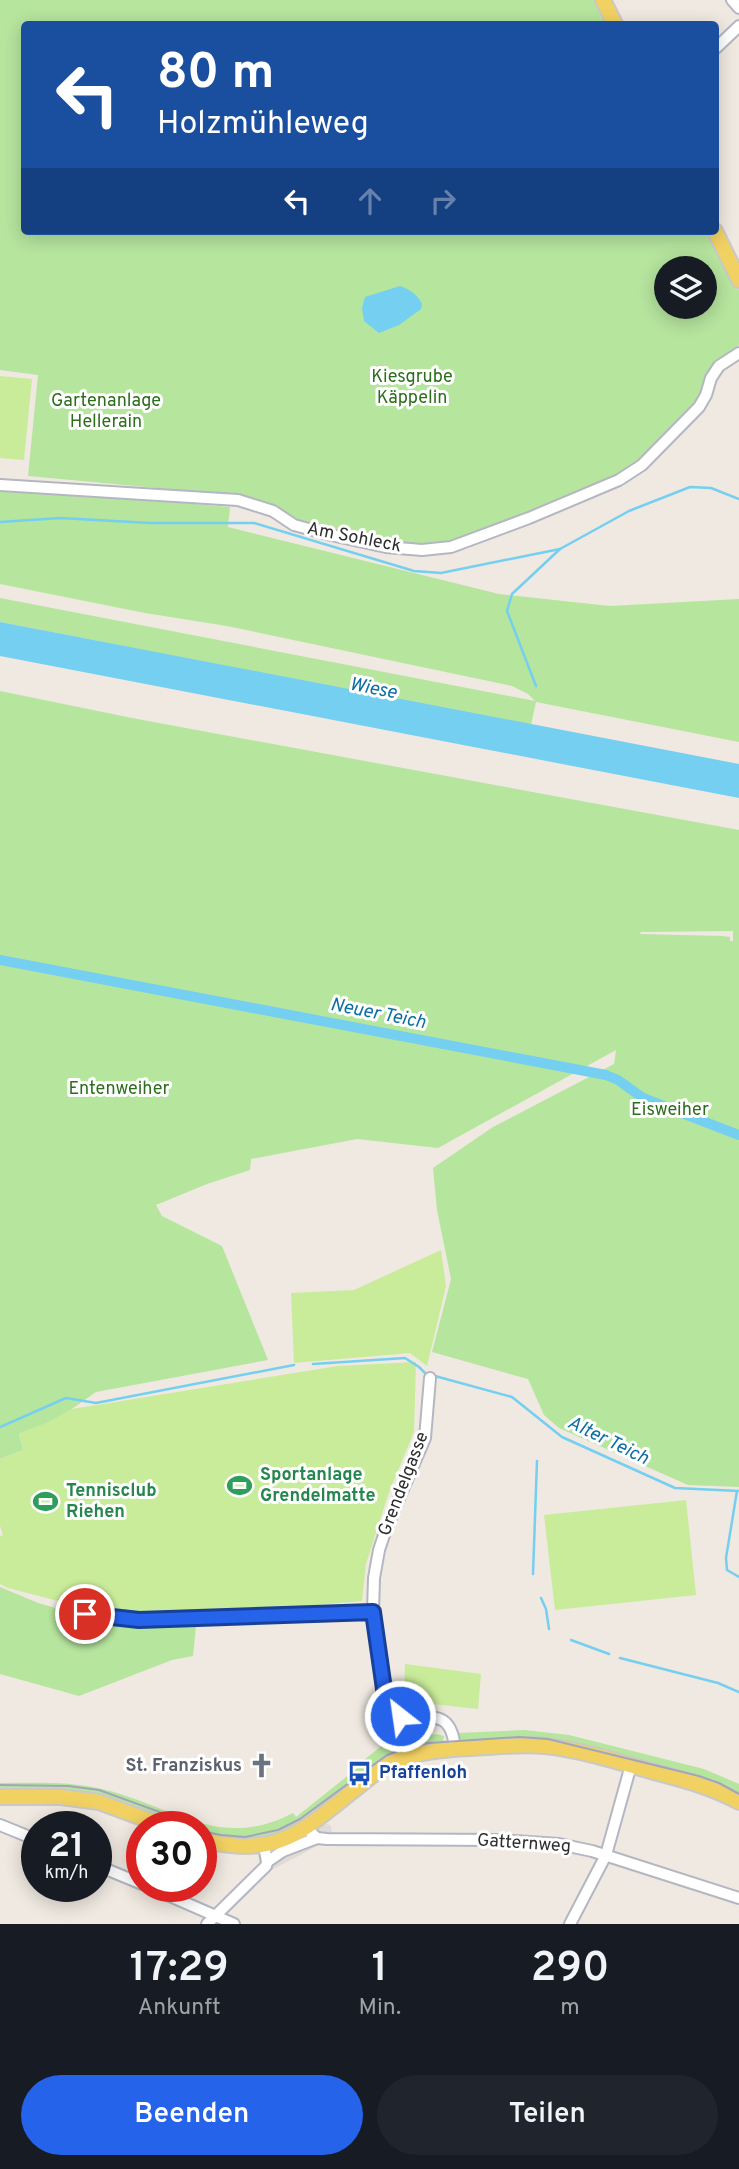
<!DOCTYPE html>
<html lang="de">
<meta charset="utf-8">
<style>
:root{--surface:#171b24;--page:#20242c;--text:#f1f3f6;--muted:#9ea1a6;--accent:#2563eb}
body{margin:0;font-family:Overpass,sans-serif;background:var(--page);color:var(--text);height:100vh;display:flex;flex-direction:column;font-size:26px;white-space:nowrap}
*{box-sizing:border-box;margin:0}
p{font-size:23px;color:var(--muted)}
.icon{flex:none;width:38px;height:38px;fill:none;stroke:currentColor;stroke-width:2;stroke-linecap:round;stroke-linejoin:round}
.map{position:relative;height:1924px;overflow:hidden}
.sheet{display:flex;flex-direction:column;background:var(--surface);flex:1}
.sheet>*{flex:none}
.banner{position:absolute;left:21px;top:21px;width:698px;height:214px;border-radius:7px;box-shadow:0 4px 18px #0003;background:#1a4fa0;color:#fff;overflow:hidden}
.tools{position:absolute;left:654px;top:256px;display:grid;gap:14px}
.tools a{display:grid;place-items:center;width:63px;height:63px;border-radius:50%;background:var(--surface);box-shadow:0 4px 18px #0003;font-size:35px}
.speed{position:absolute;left:21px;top:1811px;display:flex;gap:14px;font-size:35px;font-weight:700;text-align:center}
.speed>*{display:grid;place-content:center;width:91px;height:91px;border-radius:50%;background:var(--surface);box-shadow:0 4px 18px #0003;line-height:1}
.speed small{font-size:18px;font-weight:400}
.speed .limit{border:10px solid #d22;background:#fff;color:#111}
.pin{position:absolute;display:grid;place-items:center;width:60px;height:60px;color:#fff;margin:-30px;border:4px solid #fff;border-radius:50%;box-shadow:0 2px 7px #0007}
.me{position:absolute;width:77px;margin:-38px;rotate:330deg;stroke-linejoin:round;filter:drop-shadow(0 0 5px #0008)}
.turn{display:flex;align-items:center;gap:24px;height:147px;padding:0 21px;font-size:32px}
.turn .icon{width:91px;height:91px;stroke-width:2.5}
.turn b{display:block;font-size:49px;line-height:60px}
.lanes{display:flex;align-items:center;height:66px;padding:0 21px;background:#0003;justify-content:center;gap:35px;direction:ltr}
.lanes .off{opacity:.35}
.eta{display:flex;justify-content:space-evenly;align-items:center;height:119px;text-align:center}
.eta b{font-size:42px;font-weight:600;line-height:49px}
.cta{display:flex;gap:14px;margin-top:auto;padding:14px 21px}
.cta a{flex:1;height:80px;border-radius:42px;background:var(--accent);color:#fff;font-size:28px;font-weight:600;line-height:80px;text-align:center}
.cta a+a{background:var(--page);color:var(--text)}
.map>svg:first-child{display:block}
.green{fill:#b6e59e;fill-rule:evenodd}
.pitch{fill:#c9ec9a}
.plaza{fill:#dfdcd8}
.water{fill:#75cff0}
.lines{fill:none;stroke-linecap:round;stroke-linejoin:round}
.stream{stroke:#75cff0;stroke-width:2.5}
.canal{stroke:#75cff0;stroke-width:10}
.minor-casing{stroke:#b4b7c1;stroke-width:14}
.major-casing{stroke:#c9c9c9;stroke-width:18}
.minor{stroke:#fff;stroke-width:10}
.major{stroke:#f2d163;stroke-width:14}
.tram{stroke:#a3a6b8;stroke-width:2}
.route-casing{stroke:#184099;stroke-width:18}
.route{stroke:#2563eb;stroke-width:12}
.labels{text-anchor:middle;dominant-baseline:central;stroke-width:6;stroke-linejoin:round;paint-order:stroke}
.park-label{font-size:18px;fill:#2c6e1b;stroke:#fff}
.street-label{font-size:18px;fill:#2e2e2e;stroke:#fff}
.leisure-label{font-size:18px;font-weight:bold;fill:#27864d;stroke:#fff;text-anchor:start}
.worship-label{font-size:18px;font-weight:bold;fill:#5b616d;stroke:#fff;text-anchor:end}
.transit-label{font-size:18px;font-weight:bold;fill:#164399;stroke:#fff;text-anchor:start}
.water-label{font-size:19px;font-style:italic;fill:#0d6fa3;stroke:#fff}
</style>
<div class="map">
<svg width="739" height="1924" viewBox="0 0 739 1924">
<rect width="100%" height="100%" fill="#efe9e1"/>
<g class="green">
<path d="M 0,0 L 596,0 L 608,24 L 24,24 L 24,231 L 710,231 L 739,290 L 739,345 L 727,354 L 729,358 L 706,395 L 642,465 L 468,541 L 422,550 L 331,535 L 273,511 L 168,491 L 168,489 L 28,476 L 38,375 L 0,370 ZM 667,268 L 705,268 L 705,306 L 667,306 Z"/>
<path d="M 0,488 L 230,507 L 228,527 L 499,594 L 610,606 L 739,599 L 739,742 L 536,702 L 531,725 L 0,622 L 0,598 L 535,701 L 528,694 L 512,686 L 227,626 L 145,613 L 0,584 Z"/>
<path d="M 0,691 L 132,718 L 739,830 L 739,1487 L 688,1485 L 559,1428 L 544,1415 L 528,1379 L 432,1352 L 451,1279 L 437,1210 L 433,1168 L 493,1127 L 614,1064 L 616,1050 L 438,1148 L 357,1139 L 251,1159 L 250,1170 L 207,1184 L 156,1205 L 162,1216 L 222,1246 L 268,1360 L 96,1392 L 49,1425 L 19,1434 L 23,1450 L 0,1459 ZM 733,931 L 733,941 L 730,941 L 730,937 L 722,936 L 640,934 L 641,932 Z"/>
<path d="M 0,1587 L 38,1603 L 66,1611 L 197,1616 L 193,1656 L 172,1660 L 79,1696 L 0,1674 Z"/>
<path d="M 524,1730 L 569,1735 L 704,1769 L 739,1784 L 739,1797 L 598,1753 L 458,1743 L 457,1735 L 459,1733 Z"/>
<path d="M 437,1734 L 444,1736 L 443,1743 L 372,1770 L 370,1768 L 299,1821 L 301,1825 C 262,1845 244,1840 201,1835 L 201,1827 L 179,1827 L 120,1805 L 0,1793 L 0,1783 C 34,1783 69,1781 102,1789 C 172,1805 219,1852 293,1813 L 296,1817 L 365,1762 L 364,1760 L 380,1747 L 393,1741 Z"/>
</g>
<g class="pitch">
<path d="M 0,376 L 32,379 L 24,460 L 0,458 Z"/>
<path d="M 441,1250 L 446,1286 L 427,1366 L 410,1353 L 294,1363 L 291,1293 L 354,1290 Z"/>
<path d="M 416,1362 L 414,1432 L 388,1495 L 366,1564 L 362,1601 L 197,1616 L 112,1615 L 8,1588 L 0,1584 L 0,1536 L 3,1535 L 0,1526 L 0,1459 L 23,1450 L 19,1433 L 46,1423 L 72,1409 L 338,1366 Z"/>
<path d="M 686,1500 L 696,1595 L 555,1610 L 544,1515 Z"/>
<path d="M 405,1664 L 481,1674 L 478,1709 L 404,1701 Z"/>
</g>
<path class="plaza" d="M 319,1824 L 327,1824 L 331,1826 L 332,1833 L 336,1836 L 266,1873 L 260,1866 L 258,1851 Z"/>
<g class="water">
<path d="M 400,286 C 410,290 417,294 422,304 L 421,309 L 399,325 L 379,333 L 364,321 L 362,308 L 365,297 Z"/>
<path d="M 0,622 L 739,764 L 739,798 L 0,656 Z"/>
</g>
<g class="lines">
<g class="stream">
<path d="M 0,522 L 60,518 L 150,523 L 254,523 L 414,571 L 441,573 L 560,549"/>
<path d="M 536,686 L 507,611 L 512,594 L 560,549 L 629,511 L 690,487 L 711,488 L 739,499"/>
<path d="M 313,1364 L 405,1358 L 419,1367 L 426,1374"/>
<path d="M 435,1376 L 512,1397 L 562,1437 L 675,1488 L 739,1491"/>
<path d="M 0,1427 L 66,1398 L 96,1403 L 294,1365"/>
<path d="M 737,1491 L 726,1558 L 727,1570 L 739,1577"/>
<path d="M 533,1574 L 537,1461"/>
<path d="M 541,1598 L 546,1609 L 549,1629"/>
<path d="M 571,1640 L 609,1654"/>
<path d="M 620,1658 L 718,1683 L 739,1692"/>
</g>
<path class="canal" d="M 0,960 L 606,1075 L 618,1080 L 643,1098 L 739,1135"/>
<defs>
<g id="minor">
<path d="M 732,0 L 739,8"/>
<path d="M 716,48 L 739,26"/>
<path d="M 0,485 L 238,500 L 273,511 L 294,525 L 331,535 L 386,547 L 422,550 L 451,547 L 529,518 L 619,480 L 642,465 L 699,407 L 706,395 L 711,378 L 719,366 L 739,353"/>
<path d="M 430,1378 L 425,1438 L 386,1529 L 379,1550 L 374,1578 L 373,1612 L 386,1703 C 406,1739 450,1690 455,1749"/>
<path d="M 66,1611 L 139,1620 L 373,1612"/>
<path d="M 0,1825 L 37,1840"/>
<path d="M 306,1828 L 317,1838 L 327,1839 L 501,1840 L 559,1844 L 592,1851 L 739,1898"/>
<path d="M 267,1862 L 283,1851 L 317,1838"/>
<path d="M 96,1865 L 142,1884"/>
<path d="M 147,1886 L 234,1924"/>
<path d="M 207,1924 L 266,1866 L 267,1862 L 264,1845"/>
<path d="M 570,1924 L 606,1855 L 631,1765"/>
</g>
<g id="major">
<path d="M 603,0 L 615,24"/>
<path d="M 715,231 L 739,280"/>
<path d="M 0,1797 L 61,1797 L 99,1802 L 167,1827"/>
<path d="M 201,1840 C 280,1859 300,1832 358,1787 C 370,1777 383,1766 398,1760 C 420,1751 447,1749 471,1748 C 496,1746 521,1744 545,1746 C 582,1750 619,1762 654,1772 C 684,1780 712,1787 739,1802"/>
</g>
</defs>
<use href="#minor" class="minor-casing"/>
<use href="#major" class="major-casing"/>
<use href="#minor" class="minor"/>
<use href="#major" class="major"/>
<g class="tram">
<path d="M 0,1785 L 68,1786 L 99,1790 L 201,1827"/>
<path d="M 201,1831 L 221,1835 L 245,1837 L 278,1830 L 300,1819 L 387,1755 L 411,1746 L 429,1743 L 519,1737 L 548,1739 L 699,1776 L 719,1783 L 739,1794"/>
</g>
</g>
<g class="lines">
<defs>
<path id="route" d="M 85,1614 L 139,1620 L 373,1612 L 386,1703 L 390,1709 L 400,1716"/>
</defs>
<use href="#route" class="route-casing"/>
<use href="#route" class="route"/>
</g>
<defs>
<symbol id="stadium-bare" viewBox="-9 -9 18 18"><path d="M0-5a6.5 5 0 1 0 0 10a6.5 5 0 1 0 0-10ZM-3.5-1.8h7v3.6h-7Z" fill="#2e9e5b" stroke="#fff" stroke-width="2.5" paint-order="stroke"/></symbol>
<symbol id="church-bare" viewBox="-9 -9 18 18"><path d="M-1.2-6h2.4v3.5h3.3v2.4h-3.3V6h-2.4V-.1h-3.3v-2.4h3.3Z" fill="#6b7280" stroke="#fff" stroke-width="2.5" paint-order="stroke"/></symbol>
<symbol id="bus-bare" viewBox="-9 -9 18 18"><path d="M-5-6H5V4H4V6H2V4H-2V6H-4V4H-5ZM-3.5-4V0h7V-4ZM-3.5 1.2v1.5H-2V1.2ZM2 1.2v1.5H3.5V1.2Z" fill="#1a4fb4" stroke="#fff" stroke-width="2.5" paint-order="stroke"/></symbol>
</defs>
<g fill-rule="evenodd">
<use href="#stadium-bare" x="222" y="1468" width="35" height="35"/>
<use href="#stadium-bare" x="28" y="1484" width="35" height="35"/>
<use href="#church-bare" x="244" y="1748" width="35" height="35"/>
<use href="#bus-bare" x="342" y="1756" width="35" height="35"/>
</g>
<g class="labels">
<g class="park-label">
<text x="412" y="377">Kiesgrube<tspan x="412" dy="21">Käppelin</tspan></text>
<text x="106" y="401">Gartenanlage<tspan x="106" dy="21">Hellerain</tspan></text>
<text x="119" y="1089">Entenweiher</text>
<text x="670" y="1110">Eisweiher</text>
</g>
<g class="street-label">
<text transform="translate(354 538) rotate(11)">Am Sohleck</text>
<text transform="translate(404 1484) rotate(-69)">Grendelgasse</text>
<text transform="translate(524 1844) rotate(4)">Gatternweg</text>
</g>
<g class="leisure-label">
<text x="260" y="1475">Sportanlage<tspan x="260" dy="21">Grendelmatte</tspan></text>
<text x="66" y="1491">Tennisclub<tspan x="66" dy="21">Riehen</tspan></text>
</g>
<g class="worship-label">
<text x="242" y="1766">St. Franziskus</text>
</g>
<g class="transit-label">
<text x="379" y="1773">Pfaffenloh</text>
</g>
<g class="water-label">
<text transform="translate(373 689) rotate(11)">Wiese</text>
<text transform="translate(378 1014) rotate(11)">Neuer Teich</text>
<text transform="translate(608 1441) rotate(26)">Alter Teich</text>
</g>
</g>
</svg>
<div class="tools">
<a><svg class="icon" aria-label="layers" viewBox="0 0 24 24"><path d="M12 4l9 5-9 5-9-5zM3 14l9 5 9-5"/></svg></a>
</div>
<div class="speed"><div>21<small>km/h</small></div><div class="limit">30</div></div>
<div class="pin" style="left:85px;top:1614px;background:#d93025"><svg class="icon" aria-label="arrive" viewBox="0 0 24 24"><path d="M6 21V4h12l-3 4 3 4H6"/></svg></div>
<svg class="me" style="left:400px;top:1716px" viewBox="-20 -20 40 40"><circle r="17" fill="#2563eb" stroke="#fff" stroke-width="3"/><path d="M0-11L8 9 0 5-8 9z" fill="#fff"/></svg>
<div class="banner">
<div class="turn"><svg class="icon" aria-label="left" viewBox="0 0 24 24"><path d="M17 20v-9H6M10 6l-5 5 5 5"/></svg><div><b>80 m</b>Holzmühleweg</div></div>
<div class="lanes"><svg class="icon" aria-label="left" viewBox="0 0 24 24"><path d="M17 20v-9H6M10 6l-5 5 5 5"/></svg><svg class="icon off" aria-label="ahead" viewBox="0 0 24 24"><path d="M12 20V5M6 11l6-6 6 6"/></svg><svg class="icon off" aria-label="right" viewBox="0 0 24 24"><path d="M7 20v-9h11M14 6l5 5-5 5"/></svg></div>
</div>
</div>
<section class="sheet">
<div class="eta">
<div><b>17:29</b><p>Ankunft</p></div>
<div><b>1</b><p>Min.</p></div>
<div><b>290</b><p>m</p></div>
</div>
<div class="cta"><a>Beenden</a><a>Teilen</a></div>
</section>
